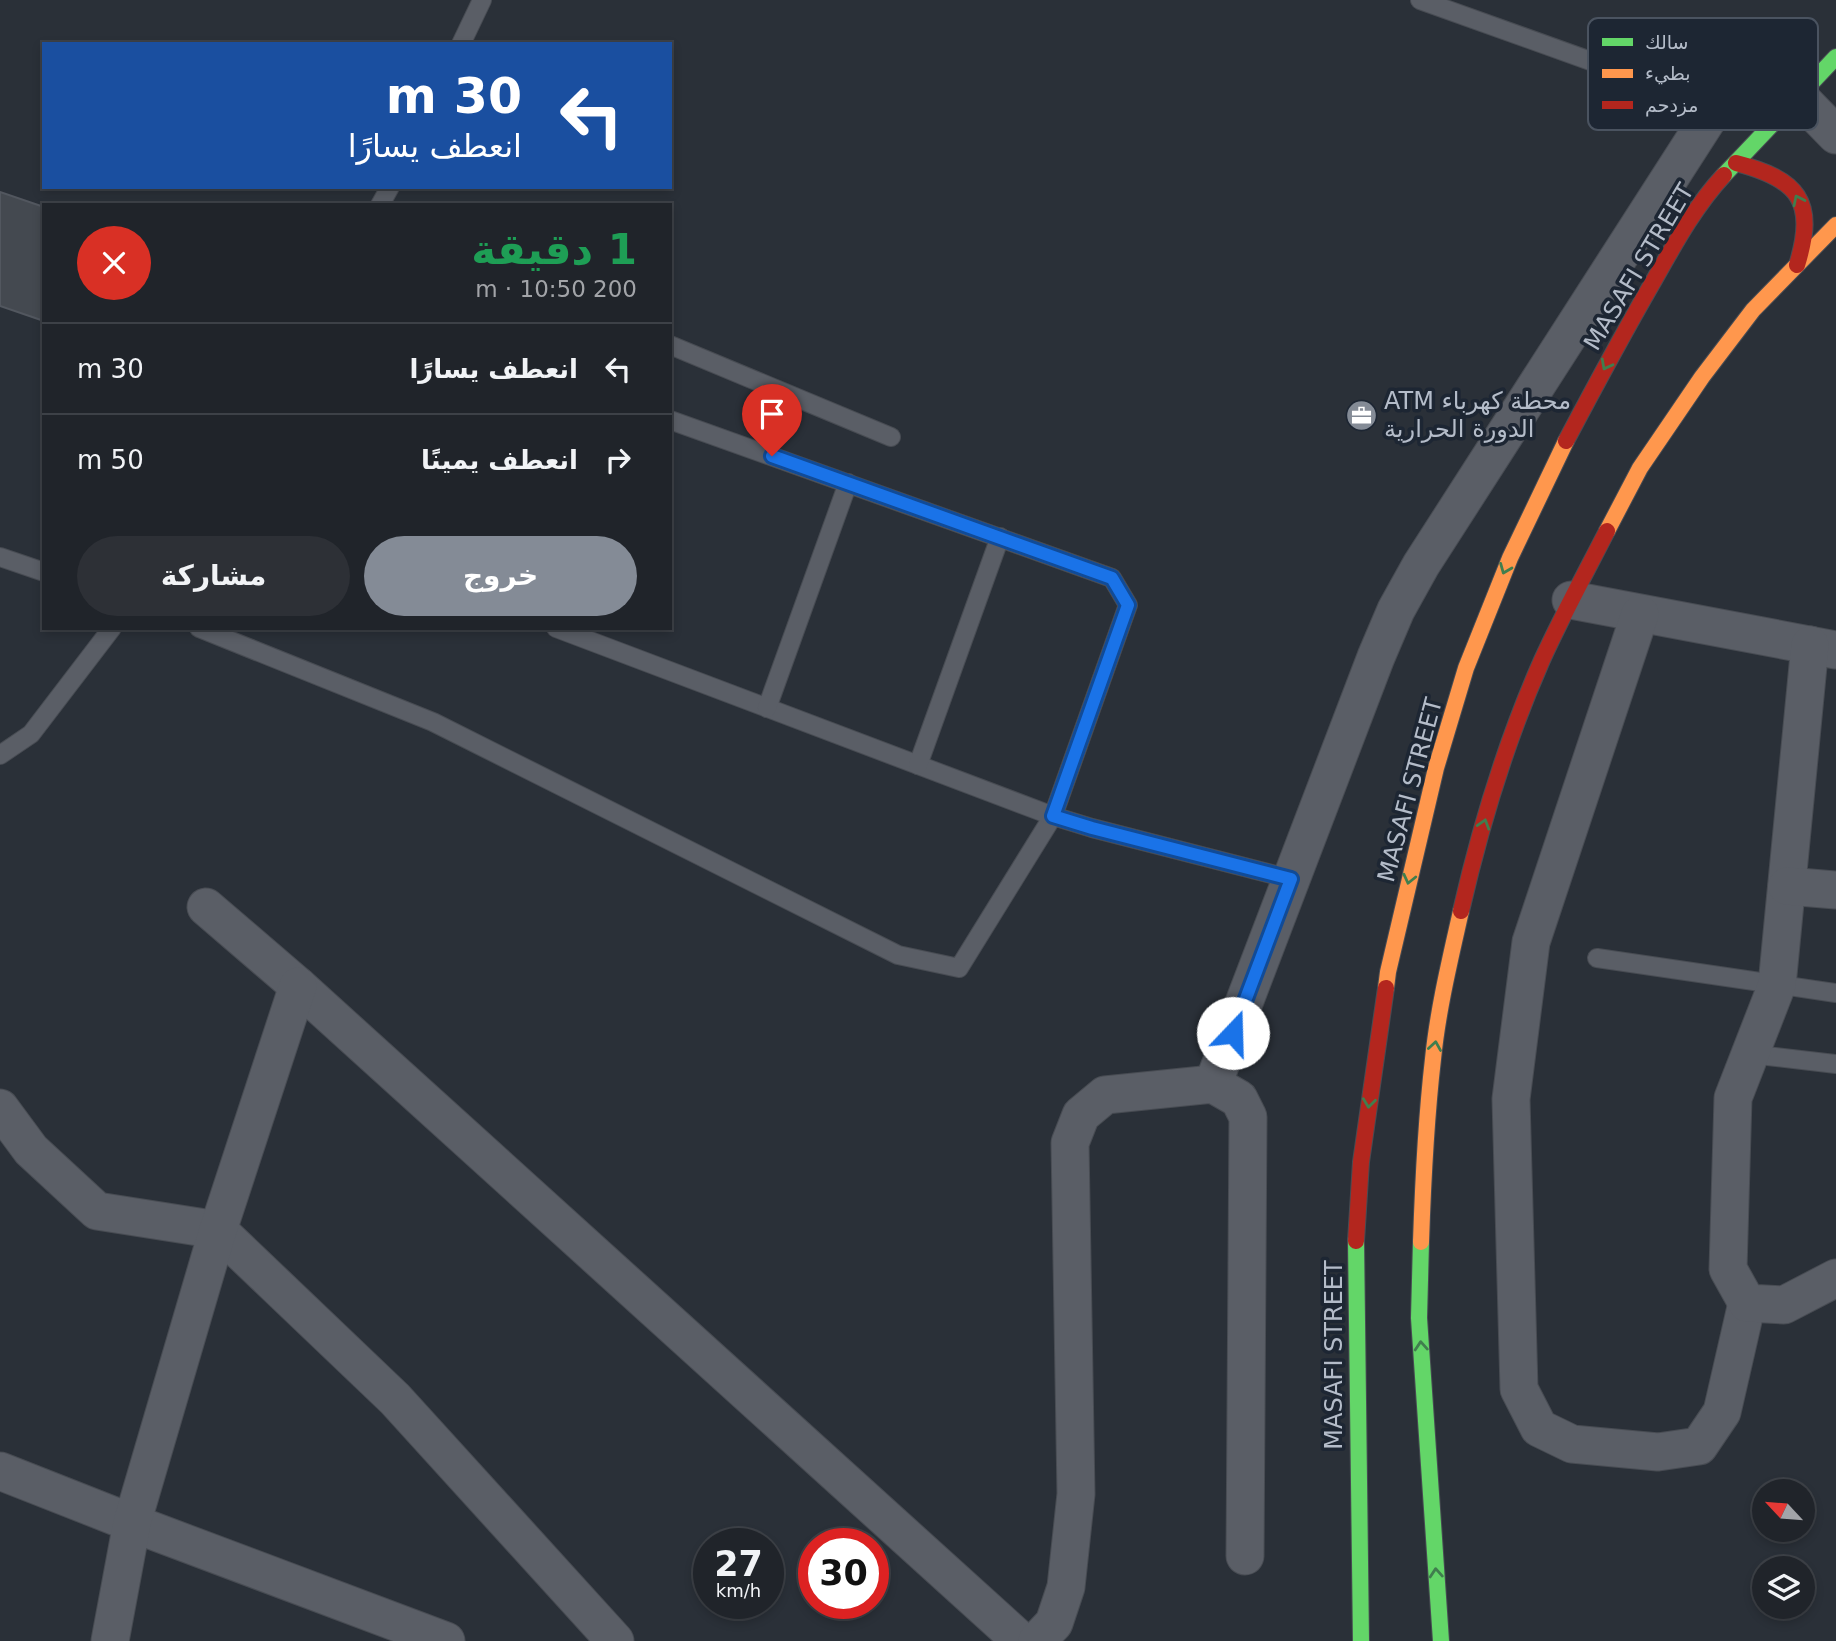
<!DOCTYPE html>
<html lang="ar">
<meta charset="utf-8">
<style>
:root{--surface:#20242a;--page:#2d3036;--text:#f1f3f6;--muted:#a2a4a8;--line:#3d4147;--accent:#848b96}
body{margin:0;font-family:"DejaVu Sans",Cairo,sans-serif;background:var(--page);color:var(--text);direction:rtl;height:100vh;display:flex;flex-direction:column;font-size:26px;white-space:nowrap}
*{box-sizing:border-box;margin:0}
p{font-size:23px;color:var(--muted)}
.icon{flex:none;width:38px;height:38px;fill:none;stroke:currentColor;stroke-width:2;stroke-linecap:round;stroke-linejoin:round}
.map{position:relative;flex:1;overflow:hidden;direction:ltr}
.details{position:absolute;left:42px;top:203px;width:630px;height:427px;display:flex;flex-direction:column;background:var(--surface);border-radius:0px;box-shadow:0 4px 10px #0003,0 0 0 2px var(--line);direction:rtl}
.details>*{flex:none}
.guide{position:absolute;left:42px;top:42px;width:630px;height:147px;border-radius:0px;box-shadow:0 4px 10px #0003,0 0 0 2px var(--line);direction:rtl;background:#1a4fa0;color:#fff;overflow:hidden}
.needle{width:46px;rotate:296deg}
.fabs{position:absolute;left:1752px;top:1479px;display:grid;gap:14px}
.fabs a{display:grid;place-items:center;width:63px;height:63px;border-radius:50%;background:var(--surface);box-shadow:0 4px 10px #0003,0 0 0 2px var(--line);font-size:35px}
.speed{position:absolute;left:693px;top:1528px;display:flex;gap:14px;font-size:35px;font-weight:700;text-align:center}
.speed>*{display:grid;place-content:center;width:91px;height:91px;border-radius:50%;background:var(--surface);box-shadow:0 4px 10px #0003,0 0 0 2px var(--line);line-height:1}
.speed small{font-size:18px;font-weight:400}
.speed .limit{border:10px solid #d22;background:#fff;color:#111}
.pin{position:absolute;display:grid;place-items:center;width:60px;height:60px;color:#fff;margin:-72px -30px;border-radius:50% 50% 50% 0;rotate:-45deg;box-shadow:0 0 7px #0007}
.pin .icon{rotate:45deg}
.me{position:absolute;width:77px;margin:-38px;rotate:21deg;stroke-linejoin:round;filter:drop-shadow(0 0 5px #0008)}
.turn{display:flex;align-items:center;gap:24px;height:147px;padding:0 35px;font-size:32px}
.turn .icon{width:91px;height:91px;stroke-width:2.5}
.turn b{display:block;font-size:49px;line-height:60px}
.round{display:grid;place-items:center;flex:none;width:74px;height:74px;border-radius:37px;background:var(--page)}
.head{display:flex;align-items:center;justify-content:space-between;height:119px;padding:0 35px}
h1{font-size:42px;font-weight:800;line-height:52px;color:#1e9e55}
.cta{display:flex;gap:14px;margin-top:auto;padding:14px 35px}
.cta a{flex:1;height:80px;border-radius:42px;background:var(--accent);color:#fff;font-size:28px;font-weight:800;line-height:80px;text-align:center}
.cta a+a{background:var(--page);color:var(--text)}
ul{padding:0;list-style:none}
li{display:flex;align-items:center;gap:21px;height:91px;padding:0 35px;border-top:2px solid var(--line)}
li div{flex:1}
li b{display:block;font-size:26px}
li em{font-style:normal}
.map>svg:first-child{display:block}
.building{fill:#444950;stroke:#52575f;stroke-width:2}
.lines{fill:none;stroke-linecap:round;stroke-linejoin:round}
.lane-casing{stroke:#484c53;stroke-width:20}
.street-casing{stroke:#484c53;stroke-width:39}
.fast-casing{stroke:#484c53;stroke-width:18}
.slow-casing{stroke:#484c53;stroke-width:18}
.jam-casing{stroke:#484c53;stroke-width:18}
.lane{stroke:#5a5e66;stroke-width:18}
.street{stroke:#5a5e66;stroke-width:37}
.fast{stroke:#63d668;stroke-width:16}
.slow{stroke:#ff974d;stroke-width:16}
.jam{stroke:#b3261e;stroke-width:16}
.oneway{stroke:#407e4e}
.route-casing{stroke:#114b97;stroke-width:18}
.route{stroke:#1a73e8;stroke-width:12}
.labels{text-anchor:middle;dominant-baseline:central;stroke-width:7;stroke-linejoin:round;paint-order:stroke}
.street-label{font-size:24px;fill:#b4bcc9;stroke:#1d2633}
.poi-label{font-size:24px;fill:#b4bcc9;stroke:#1d2633;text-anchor:start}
.key{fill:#1d2633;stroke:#4a5360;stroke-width:2}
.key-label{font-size:19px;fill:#b4bcc9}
</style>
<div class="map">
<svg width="1836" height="1641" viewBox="0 0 1836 1641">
<rect width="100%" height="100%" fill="#2a3038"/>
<path class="building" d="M 0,192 L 44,207 L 44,321 L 0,306 Z"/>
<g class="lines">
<defs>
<g id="lane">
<path d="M 1420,0 L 1716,106"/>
<path d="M 461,44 L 482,0"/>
<path d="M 380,205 L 390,187"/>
<path d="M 670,345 L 891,437"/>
<path d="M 0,557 L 44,572"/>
<path d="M 199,628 L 433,722 L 898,955 L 959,968 L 1053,816 L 1092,828 L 1291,879"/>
<path d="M 556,628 L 1053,816 L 1128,605 L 1112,578 L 670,420"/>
<path d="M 767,708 L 848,483"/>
<path d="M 0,755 L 31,734 L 112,628"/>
<path d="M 918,765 L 1000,537"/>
<path d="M 1597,958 L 1836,993"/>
<path d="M 1750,1054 L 1836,1064"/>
</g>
<g id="street">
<path d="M 1571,600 L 1836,650"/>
<path d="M 1640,614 L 1531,942 L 1511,1099 L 1519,1389 L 1539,1428 L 1572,1444 L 1658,1452 L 1699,1446 L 1722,1412 L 1747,1303"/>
<path d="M 1810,645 L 1777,985 L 1733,1098 L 1728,1269 L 1747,1303 L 1784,1305 L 1836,1278"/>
<path d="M 1787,886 L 1836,890"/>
<path d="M 206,907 L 298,986 L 1021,1641"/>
<path d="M 1213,1084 L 1376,657 L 1396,610 L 1421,565 L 1716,106 L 1735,97 L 1756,93 L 1777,93 L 1799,97 L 1836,135"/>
<path d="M 0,1108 L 31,1150 L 97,1211 L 218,1230 L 395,1399 L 615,1641"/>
<path d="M 0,1471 L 132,1523 L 446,1641"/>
<path d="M 110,1641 L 132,1523 L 218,1230 L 298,986"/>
<path d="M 1037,1641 L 1054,1623 L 1066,1587 L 1076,1494 L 1070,1143 L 1081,1115 L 1105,1095 L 1213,1084 L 1239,1099 L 1248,1117 L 1245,1556"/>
</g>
<g id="fast">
<path d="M 1724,175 L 1836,57"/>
<path d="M 1356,1241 L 1361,1641"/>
<path d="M 1421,1242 L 1419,1318 L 1441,1641"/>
</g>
<g id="slow">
<path d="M 1607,531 L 1640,468 L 1702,377 L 1753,310 L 1836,225"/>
<path d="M 1386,988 L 1388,972 L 1436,768 L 1466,668 L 1510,558 L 1566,441"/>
<path d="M 1421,1242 C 1423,1181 1426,1120 1433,1059 C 1438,1009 1450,960 1461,911"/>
</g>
<g id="jam">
<path d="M 1736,163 C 1798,179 1817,201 1797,265"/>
<path d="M 1566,441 C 1594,388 1623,334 1653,282 C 1674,245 1695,206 1724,175"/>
<path d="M 1461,911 C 1480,828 1507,739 1542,660 C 1562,616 1585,574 1607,531"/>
<path d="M 1356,1241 L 1361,1162 L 1386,988"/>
</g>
</defs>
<use href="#lane" class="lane-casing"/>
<use href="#street" class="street-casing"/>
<use href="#fast" class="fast-casing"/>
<use href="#slow" class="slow-casing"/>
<use href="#jam" class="jam-casing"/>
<use href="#lane" class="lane"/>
<use href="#street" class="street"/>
<use href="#fast" class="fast"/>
<use href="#slow" class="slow"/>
<use href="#jam" class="jam"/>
</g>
<defs><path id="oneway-chevron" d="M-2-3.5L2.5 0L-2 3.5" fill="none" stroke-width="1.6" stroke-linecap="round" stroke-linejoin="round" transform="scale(1.75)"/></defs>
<g class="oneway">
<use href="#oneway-chevron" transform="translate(1798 200) rotate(-116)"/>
<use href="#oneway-chevron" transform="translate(1606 365) rotate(118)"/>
<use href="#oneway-chevron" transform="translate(1505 569) rotate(112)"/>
<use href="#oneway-chevron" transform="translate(1484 824) rotate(-73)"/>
<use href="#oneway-chevron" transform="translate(1409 879) rotate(103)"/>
<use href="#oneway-chevron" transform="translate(1435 1046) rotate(-81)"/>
<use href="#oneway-chevron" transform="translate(1369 1103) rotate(97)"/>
<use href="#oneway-chevron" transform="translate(1421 1346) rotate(-94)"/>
<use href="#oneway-chevron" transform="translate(1436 1573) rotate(-94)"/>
</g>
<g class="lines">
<defs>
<path id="route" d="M 772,456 L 1112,578 L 1128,605 L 1053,816 L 1092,828 L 1291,879 L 1233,1033"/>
</defs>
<use href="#route" class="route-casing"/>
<use href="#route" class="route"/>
</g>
<defs>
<symbol id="office-disc" viewBox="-11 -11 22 22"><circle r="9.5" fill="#848b96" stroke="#1d2633"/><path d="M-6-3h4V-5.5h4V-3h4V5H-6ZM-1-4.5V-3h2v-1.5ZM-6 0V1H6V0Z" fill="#fff"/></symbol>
</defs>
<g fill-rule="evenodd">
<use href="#office-disc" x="1344" y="398" width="35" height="35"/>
</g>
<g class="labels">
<g class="street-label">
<text transform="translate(1639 267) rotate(-59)">MASAFI STREET</text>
<text transform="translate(1410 790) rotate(-75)">MASAFI STREET</text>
<text transform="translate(1334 1355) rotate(-90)">MASAFI STREET</text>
</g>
<g class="poi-label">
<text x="1384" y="401">ATM محطة كهرباء<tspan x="1384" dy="28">الدورة الحرارية</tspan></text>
</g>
</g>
<rect x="1588" y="18" width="230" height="112" rx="10" class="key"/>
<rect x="1602" y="38" width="31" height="8" fill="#63d668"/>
<rect x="1602" y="69" width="31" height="9" fill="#ff974d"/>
<rect x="1602" y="101" width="31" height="8" fill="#b3261e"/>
<g class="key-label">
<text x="1645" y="49">سالك</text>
<text x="1645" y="80">بطيء</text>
<text x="1645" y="112">مزدحم</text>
</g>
</svg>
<div class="fabs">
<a><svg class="needle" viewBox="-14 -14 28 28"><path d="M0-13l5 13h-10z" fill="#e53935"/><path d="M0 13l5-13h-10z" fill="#a2a4a8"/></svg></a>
<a><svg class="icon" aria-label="layers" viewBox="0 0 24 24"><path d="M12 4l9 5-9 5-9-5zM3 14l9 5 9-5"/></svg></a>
</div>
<div class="speed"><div>27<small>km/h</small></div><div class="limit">30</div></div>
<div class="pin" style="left:772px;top:456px;background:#d93025"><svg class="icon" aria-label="arrive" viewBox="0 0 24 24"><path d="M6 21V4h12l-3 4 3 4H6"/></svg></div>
<svg class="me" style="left:1233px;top:1033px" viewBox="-20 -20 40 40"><circle r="19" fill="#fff"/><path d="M0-13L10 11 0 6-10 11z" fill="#1a73e8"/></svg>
<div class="guide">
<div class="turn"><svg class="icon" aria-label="left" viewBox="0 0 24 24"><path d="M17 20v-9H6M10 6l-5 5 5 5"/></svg><div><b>30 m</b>انعطف يسارًا</div></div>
</div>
<section class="details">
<div class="head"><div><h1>1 دقيقة</h1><p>200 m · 10:50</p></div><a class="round" style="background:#d93025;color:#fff"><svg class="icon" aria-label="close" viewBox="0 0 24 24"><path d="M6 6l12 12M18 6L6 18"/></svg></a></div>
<ul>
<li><svg class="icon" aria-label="left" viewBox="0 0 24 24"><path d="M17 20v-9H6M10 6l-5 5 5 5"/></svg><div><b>انعطف يسارًا</b></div><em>30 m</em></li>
<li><svg class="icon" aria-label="right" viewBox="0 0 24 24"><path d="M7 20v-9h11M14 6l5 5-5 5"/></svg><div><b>انعطف يمينًا</b></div><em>50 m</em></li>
</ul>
<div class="cta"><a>خروج</a><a>مشاركة</a></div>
</section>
</div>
